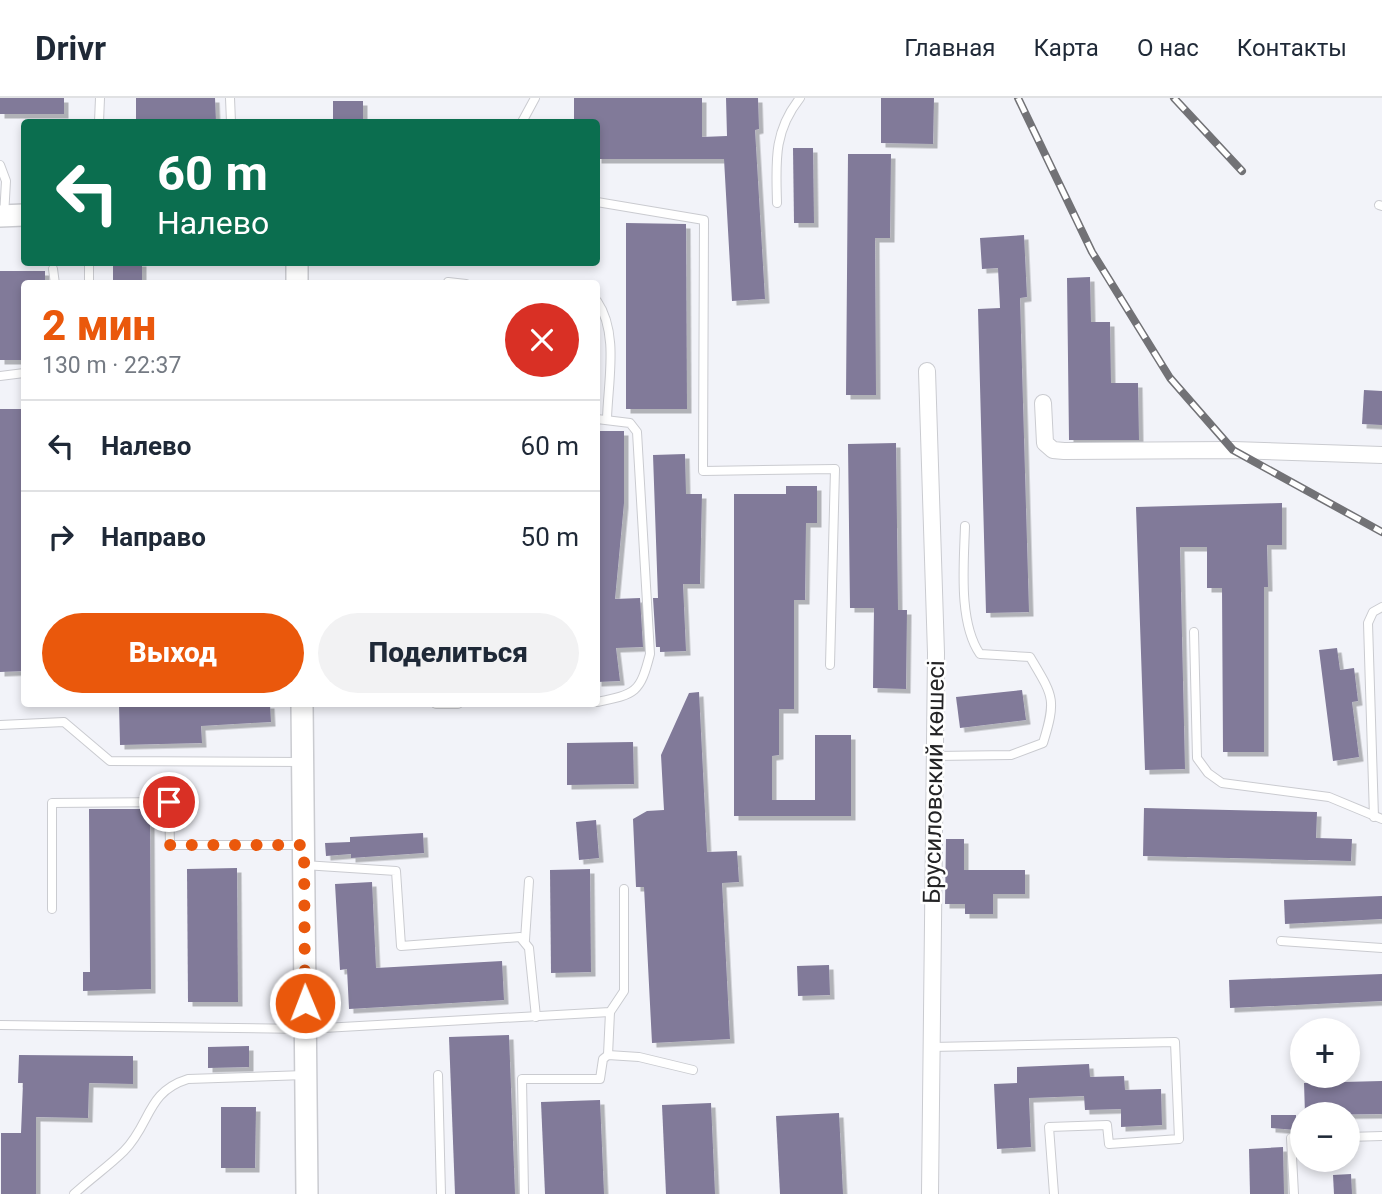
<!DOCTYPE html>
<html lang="ru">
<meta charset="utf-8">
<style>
:root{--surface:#fff;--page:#f2f2f3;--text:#1f2937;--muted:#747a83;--line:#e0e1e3;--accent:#ea580c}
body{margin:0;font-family:Roboto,sans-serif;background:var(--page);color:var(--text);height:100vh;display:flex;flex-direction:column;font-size:26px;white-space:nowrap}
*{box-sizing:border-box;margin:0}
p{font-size:23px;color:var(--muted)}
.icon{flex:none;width:38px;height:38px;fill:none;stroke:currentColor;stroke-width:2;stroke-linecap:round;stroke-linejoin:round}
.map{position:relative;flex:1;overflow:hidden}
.details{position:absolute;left:21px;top:182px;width:579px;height:427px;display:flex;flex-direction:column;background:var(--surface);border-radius:7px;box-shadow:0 4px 10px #0003}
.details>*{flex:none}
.top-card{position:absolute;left:21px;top:21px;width:579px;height:147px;border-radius:7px;box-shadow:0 4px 10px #0003;background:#0b6e4f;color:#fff;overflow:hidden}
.fabs{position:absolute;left:1290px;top:920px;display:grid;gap:14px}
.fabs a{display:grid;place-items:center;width:70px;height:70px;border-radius:50%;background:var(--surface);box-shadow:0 4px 10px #0003;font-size:35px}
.pin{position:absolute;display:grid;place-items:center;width:60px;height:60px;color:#fff;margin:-30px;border:4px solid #fff;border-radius:50%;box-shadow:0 2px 7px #0007}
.me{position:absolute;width:77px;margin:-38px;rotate:359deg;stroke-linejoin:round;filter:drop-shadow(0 0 5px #0008)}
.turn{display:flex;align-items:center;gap:24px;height:147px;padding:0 21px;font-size:32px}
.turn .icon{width:91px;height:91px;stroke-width:2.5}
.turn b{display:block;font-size:49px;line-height:60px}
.round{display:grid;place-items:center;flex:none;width:74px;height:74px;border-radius:37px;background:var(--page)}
.summary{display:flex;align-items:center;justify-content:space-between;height:119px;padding:0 21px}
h1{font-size:42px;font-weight:800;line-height:52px;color:var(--accent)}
.button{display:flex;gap:14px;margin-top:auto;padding:14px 21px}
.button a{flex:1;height:80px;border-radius:42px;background:var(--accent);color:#fff;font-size:28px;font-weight:800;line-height:80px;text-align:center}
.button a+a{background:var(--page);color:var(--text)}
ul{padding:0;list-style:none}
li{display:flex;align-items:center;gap:21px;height:91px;padding:0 21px;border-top:2px solid var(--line)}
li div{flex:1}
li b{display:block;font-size:26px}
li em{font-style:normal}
header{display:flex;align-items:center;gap:42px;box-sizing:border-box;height:98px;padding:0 35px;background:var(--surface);border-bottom:2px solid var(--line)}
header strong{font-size:33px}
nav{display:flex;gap:38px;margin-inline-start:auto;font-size:24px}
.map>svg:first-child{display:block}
.building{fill:#817a99;filter:url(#shadow)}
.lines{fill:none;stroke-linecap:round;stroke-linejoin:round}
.service-casing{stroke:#cacbd0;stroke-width:10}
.minor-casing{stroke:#cacbd0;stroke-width:18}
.tertiary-casing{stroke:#cacbd0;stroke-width:24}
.service{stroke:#fff;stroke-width:8}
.minor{stroke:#fff;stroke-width:16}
.tertiary{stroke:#fff;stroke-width:21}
.rail-casing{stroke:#727276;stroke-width:8}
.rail{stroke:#fff;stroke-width:5;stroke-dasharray:16;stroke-linecap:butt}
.route{stroke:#ea580c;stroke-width:12;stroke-dasharray:0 21.6}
.labels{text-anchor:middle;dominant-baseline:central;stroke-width:5;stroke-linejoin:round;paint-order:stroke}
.street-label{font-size:24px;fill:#242426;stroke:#fff}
</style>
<header>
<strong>Drivr</strong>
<nav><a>Главная</a><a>Карта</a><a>О нас</a><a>Контакты</a></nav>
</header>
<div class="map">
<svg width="1382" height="1096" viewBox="0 0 1382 1096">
<defs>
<filter id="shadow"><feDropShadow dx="4.5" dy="4.5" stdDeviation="0" flood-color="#0004"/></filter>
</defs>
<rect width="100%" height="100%" fill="#f2f3f9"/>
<g class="building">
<rect x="0" y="0" width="64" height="16"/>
<path d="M 136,0 L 215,0 L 216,24 L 136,24 Z"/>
<path d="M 574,0 L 702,0 L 702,39 L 727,38 L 726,0 L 758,0 L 759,31 L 755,32 L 765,201 L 732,203 L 724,61 L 597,61 L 597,24 L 574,24 Z"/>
<path d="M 881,0 L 934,0 L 933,46 L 881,45 Z"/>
<rect x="333" y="3" width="30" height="21"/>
<path d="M 793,50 L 813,50 L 814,125 L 794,125 Z"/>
<path d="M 848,56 L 891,56 L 890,140 L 875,140 L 876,297 L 846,297 Z"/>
<path d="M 626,125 L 686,126 L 687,311 L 626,311 Z"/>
<path d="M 1024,137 L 1027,199 L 1020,200 L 1029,514 L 986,515 L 978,211 L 1000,210 L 998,170 L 982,171 L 980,140 Z"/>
<rect x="113" y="164" width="29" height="22"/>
<path d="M 0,173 L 45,173 L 45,186 L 24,186 L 24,262 L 0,262 Z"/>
<path d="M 1090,179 L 1091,224 L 1110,224 L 1111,285 L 1138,285 L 1139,342 L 1069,342 L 1067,180 Z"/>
<path d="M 1364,292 L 1382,293 L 1382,327 L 1362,326 Z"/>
<path d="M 0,311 L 24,311 L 24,573 L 0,574 Z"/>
<path d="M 597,333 L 624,333 L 624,405 L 615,501 L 640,500 L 643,549 L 616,550 L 620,583 L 597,584 Z"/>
<path d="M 896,345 L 898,512 L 907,512 L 906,591 L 873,590 L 874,510 L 850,510 L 848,346 Z"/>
<path d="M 685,356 L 686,396 L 702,396 L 700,486 L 683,486 L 686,553 L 660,554 L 660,549 L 656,549 L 653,500 L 658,500 L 653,357 Z"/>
<path d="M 786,388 L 817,388 L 817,425 L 806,425 L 805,502 L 794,502 L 794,611 L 779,611 L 779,657 L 772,658 L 772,702 L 815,702 L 815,637 L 851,637 L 851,718 L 734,718 L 734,396 L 786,396 Z"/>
<path d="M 1282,405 L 1282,447 L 1267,447 L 1268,489 L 1264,489 L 1264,654 L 1223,654 L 1222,490 L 1207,490 L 1207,449 L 1180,449 L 1185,671 L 1145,672 L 1136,409 Z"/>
<path d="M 1337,550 L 1340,572 L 1354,570 L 1358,603 L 1352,604 L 1359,659 L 1333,663 L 1319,552 Z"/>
<path d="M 1022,592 L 1026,622 L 960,630 L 956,599 Z"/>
<path d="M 699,594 L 707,754 L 737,753 L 739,784 L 722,785 L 730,941 L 652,945 L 644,789 L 636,789 L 633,721 L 647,713 L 664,712 L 661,657 L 689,595 Z"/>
<path d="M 119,606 L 270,606 L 271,624 L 201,628 L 202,645 L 120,647 Z"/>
<path d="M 633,644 L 634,686 L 567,687 L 567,645 Z"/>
<path d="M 1144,710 L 1317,714 L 1316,740 L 1352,741 L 1351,763 L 1143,758 Z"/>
<path d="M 89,711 L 150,711 L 151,891 L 83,893 L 83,874 L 90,874 Z"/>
<path d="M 596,722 L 599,760 L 579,762 L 576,724 Z"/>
<path d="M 423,735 L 424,755 L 351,760 L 351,756 L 326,758 L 325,745 L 350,744 L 350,739 Z"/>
<path d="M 946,741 L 964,741 L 964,772 L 1025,772 L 1025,796 L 993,796 L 993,816 L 965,816 L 965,806 L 945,806 Z"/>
<path d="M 237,770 L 238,904 L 188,904 L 187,771 Z"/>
<path d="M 590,771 L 591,874 L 551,875 L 550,772 Z"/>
<path d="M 372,784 L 376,870 L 502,863 L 504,902 L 349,911 L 347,871 L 340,872 L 335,786 Z"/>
<path d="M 1382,798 L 1382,821 L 1285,826 L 1284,802 Z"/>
<path d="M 829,867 L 830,897 L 798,898 L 797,868 Z"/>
<path d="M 1382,876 L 1382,903 L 1230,910 L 1229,882 Z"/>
<path d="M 509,937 L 515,1096 L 455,1096 L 449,939 Z"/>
<path d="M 249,948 L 249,969 L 208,970 L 208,949 Z"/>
<path d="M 19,957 L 133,958 L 133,986 L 89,985 L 88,1020 L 36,1019 L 36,1096 L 1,1096 L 1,1035 L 21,1035 L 23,985 L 18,985 Z"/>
<path d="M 1089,966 L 1090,979 L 1124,978 L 1125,992 L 1161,991 L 1162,1027 L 1121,1029 L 1121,1011 L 1085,1012 L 1084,998 L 1029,1000 L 1031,1049 L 997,1051 L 994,986 L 1017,985 L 1017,969 Z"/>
<path d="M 1382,983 L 1382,1016 L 1305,1017 L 1304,985 Z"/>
<path d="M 600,1002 L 604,1096 L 545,1096 L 541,1004 Z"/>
<path d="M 711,1005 L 715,1096 L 666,1096 L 662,1007 Z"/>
<path d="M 221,1009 L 256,1009 L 255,1070 L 221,1070 Z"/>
<path d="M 839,1015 L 843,1096 L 780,1096 L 776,1018 Z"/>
<path d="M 1271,1017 L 1296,1017 L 1296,1032 L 1271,1030 Z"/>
<path d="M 1283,1049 L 1284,1096 L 1250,1096 L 1249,1051 Z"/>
<path d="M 1351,1076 L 1352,1096 L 1334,1096 L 1333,1077 Z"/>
</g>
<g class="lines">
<defs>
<g id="service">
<path d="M 230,0 L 231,24"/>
<path d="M 99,24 L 100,0"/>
<path d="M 522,24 L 535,0"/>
<path d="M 0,67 L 6,83 L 4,118"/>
<path d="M 597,104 L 704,122 L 703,373 L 835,371 L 830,567"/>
<path d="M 777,105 C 776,64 773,34 800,0"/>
<path d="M 1379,107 L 1382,108"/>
<path d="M 53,171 L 55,186"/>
<path d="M 448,184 L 466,186"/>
<path d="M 89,186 L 89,164"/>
<path d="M 597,203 C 619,235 608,283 607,321"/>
<path d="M 0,278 L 24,275"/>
<path d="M 597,321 L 630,325 L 637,334 L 650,556 C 640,595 636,596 597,604"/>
<path d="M 1194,534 L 1197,660 L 1208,675 L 1222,685 L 1329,699 L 1382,721"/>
<path d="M 436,606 L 458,606"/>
<path d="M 0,627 L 64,624 L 110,663 L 303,664"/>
<path d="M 935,658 L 1011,657 L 1043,645 C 1057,600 1053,598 1030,559 L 980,556 C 958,524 964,465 965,428"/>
<path d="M 1374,719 L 1368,525 L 1373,514 L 1382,509"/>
<path d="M 304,767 L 396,773 L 401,848 L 520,839 L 529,850 L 536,919"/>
<path d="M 52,811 L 52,705 L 169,704 L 170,747 L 301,747"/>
<path d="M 525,842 L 529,783"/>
<path d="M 1281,843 L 1382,850"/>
<path d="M 0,927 L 306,931 L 610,914 L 624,893 L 624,791"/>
<path d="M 931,949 L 1175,944 L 1179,1041 L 1109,1046 L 1107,1027 L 1049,1029 L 1054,1096"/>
<path d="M 608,957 L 610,914"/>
<path d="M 438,977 L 441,1096"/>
<path d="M 1348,1039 L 1382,1038"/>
<path d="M 74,1096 C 90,1081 109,1068 124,1053 C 151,1026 146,994 188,981 L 305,977"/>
<path d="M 524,1096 L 522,981 L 600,981 L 603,961 L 608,957 L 639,959 L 693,972"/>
<path d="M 1294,1096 L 1291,1040 L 1302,1040"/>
</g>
<g id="minor">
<path d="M 927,273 L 936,555 L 930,1096"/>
<path d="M 1043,305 L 1045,345 L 1053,352 L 1064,353 L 1233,352 L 1382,357"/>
</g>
<g id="tertiary">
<path d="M 0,118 L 24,117"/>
<path d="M 297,164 L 297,186"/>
<path d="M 302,606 L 307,1096"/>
</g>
</defs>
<use href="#service" class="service-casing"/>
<use href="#minor" class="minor-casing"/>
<use href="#tertiary" class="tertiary-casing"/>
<use href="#service" class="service"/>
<use href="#minor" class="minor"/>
<use href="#tertiary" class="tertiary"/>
<defs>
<g id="rail">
<path d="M 1018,0 L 1092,154 L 1170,280 L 1233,352 L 1382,434"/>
<path d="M 1174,0 L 1242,73"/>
</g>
</defs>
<use href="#rail" class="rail-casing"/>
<use href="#rail" class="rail"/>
</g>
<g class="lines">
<path class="route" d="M 169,704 L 170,747 L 304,747 L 305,905"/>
</g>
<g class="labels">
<g class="street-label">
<text transform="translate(934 684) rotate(-89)">Брусиловский көшесі</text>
</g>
</g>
</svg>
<div class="fabs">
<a>+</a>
<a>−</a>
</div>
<div class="pin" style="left:169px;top:704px;background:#d93025"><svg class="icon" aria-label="arrive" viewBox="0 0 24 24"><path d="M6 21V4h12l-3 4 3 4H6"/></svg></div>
<svg class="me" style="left:305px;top:905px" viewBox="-20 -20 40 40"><circle r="17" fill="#ea580c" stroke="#fff" stroke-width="3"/><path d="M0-11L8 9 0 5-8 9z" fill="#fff"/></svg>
<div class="top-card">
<div class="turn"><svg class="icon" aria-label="left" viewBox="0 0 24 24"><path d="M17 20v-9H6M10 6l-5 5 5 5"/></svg><div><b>60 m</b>Налево</div></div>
</div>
<section class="details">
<div class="summary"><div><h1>2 мин</h1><p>130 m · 22:37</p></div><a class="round" style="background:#d93025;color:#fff"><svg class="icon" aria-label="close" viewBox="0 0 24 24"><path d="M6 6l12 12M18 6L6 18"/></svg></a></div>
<ul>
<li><svg class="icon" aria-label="left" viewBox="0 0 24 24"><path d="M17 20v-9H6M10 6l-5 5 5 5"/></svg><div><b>Налево</b></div><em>60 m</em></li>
<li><svg class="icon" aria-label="right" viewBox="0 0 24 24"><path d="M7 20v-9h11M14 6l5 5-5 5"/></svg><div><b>Направо</b></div><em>50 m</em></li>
</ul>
<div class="button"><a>Выход</a><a>Поделиться</a></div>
</section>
</div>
